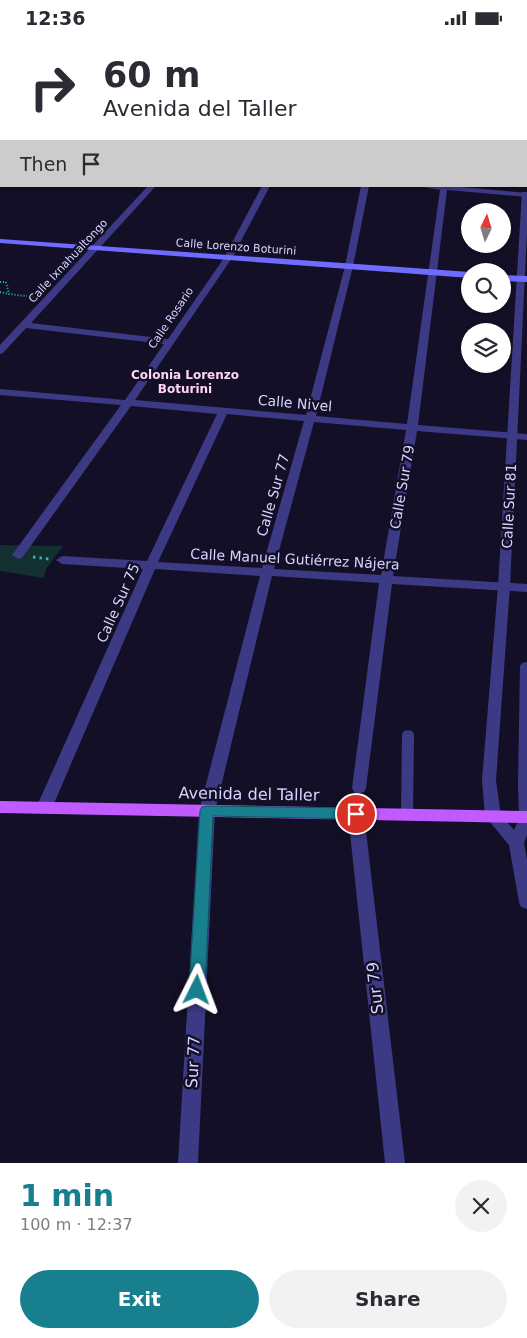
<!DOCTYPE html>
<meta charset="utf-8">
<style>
:root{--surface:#fff;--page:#f2f2f3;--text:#2b2b33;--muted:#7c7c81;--accent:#187f8f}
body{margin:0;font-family:"DejaVu Sans",sans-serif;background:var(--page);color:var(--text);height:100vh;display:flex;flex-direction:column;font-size:19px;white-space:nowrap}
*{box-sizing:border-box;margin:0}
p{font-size:16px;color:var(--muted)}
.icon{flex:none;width:28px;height:28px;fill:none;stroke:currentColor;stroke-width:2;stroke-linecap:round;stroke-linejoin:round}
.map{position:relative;height:1128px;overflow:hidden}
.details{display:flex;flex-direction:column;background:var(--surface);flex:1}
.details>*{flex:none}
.guide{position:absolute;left:0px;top:0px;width:528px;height:152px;box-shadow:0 1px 4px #0004;background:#fff;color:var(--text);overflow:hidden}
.needle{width:32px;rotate:4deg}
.controls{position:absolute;left:461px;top:168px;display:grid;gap:10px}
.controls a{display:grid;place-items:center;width:50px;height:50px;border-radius:50%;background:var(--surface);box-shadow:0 1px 4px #0004;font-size:25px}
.pin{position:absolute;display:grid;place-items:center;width:42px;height:42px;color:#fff;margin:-21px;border:2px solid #fff;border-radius:50%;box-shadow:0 1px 5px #0007}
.me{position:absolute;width:55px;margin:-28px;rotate:3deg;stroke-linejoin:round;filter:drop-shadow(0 0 4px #0008)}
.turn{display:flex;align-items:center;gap:18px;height:105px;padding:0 20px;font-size:22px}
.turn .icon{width:65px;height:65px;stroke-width:2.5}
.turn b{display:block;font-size:35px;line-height:42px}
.then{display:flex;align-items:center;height:48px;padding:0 20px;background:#0003;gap:10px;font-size:19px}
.round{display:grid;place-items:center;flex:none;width:52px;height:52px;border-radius:26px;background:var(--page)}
.head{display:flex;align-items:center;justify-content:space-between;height:85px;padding:0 20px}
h1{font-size:30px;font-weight:700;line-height:38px;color:var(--accent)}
.primary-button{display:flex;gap:10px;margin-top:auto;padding:10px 20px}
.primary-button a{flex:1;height:58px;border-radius:30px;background:var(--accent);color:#fff;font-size:20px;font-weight:700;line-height:58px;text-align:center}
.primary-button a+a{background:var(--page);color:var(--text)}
.status{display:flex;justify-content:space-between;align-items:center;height:35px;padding:0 25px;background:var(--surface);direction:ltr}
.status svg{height:14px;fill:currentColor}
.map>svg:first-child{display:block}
.green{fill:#12302f}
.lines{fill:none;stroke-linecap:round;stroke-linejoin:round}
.path-far1{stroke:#2fb8b0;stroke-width:2;stroke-dasharray:1 2;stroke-linecap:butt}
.path{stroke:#2fb8b0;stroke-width:3;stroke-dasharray:2.5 4;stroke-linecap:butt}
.service{fill:#3d3a85;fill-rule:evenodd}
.minor{fill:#3d3a85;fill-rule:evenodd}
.tertiary{fill:#3d3a85;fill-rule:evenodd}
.secondary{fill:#6f6bff;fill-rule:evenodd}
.primary{fill:#c25bff;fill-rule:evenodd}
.wall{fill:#312854}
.shaded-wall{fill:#1d163a}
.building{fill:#433a66;stroke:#5a527e}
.route{fill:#187f8f;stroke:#10535d}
.labels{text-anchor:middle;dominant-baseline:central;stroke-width:5;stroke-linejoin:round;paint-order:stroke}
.far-street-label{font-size:11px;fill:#d9d4ff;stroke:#130f26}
.far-neighbourhood-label{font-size:12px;font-weight:bold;fill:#ffd6f0;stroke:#130f26}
.street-label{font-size:14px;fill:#d9d4ff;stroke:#130f26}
.near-street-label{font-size:16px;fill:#d9d4ff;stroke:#130f26}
</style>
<div class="status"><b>12:36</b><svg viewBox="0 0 49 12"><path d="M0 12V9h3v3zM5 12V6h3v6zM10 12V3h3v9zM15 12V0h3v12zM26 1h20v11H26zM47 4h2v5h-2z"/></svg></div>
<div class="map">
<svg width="527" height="1128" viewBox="0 0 527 1128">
<rect width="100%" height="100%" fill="#130f26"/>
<path class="green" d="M 0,510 L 63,511 L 46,534 L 44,543 L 0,536 Z"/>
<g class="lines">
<g class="path-far1">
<path d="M 0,247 L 6,247 L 9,259 L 34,262"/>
<path d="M 0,257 L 9,259"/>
</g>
<path class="path" d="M 33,522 L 49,524"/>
<g class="service">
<rect x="0" y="47" width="1" height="2"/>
<path d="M 408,695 L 412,696 L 414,699 L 413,780 L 411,783 L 407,785 L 403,783 L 401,780 L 402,699 L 404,696 Z"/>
</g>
<g class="minor">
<path d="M 157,0 L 174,0 L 175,1 L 158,1 Z"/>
<rect x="479" y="0" width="6" height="1"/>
<rect x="526" y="45" width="1" height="4"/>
<rect x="526" y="89" width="1" height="4"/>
<rect x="0" y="115" width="1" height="4"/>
<path d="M 148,151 L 156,151 L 31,288 L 168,304 L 224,223 L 262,151 L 270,151 L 232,223 L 135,365 L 306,380 L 345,231 L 361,151 L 369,151 L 353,231 L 316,381 L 407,389 L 440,155 L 419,151 L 452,151 L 527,158 L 527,162 L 447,155 L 418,390 L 527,399 L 527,405 L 417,396 L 393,541 L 527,549 L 527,557 L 392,549 L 366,753 L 364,757 L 359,759 L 354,757 L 352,753 L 379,548 L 272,541 L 215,776 L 198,1128 L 178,1128 L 199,776 L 260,541 L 155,534 L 52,773 L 49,777 L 44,779 L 39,777 L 36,773 L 143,534 L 62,529 L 56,525 L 62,521 L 147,526 L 217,379 L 131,371 L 22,523 L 18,524 L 12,520 L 121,370 L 0,360 L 0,354 L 125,365 L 164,309 L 26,293 L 3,318 L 0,319 L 0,310 ZM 227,379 L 304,386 L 262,533 L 158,527 ZM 314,387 L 406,395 L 381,540 L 274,534 Z"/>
<path d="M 356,773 L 361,775 L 364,779 L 405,1128 L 385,1128 L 348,779 L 351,775 Z"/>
<path d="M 493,775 L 498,777 L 514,795 L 522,778 L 527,776 L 527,800 L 524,808 L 527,825 L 527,874 L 521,872 L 519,867 L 509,810 L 485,781 L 488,777 Z"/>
</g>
<g class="tertiary">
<path d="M 522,157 L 527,157 L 527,197 L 510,551 L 496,745 L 501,781 L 498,785 L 493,787 L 488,785 L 485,781 L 482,745 L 498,551 Z"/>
<path d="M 527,627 L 527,788 L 522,786 L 519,782 L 518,749 L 520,631 L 522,628 Z"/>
</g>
<g class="secondary">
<path d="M 0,204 L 470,237 L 470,243 L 0,208 Z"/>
<path d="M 502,240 L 527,241 L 527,247 L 502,246 Z"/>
</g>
<path class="primary" d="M 0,766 L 527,776 L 527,788 L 0,778 Z"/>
</g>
<rect class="wall" x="0" y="7" width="1" height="16"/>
<g class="shaded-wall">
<path d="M 1,78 L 1,88 L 0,88 L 0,79 Z"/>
<path d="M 1,101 L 1,111 L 0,112 L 0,102 Z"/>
</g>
<g class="building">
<rect x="0" y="7" width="1" height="8"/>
<path d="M 1,62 L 1,78 L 0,79 L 0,63 Z"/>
<path d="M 1,95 L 1,101 L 0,102 L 0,96 Z"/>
</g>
<path class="route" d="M 207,771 L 356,773 L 361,775 L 363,779 L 361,782 L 356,784 L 213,781 L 205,955 L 203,960 L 197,962 L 192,960 L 189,955 L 200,776 L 202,772 Z"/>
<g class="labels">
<g class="far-street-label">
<text transform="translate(236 212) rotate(4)">Calle Lorenzo Boturini</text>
<text transform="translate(68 226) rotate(-47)">Calle Ixnahualtongo</text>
<text transform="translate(171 283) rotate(-56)">Calle Rosario</text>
</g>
<g class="far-neighbourhood-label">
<text x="185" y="340">Colonia Lorenzo<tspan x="185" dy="14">Boturini</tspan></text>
</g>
<g class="street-label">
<text transform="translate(295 368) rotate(5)">Calle Nivel</text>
<text transform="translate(402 452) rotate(-80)">Calle Sur 79</text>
<text transform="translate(273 460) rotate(-74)">Calle Sur 77</text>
<text transform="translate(509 471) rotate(-87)">Calle Sur 81</text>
<text transform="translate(295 524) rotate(3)">Calle Manuel Gutiérrez Nájera</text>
<text transform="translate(118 568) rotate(-66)">Calle Sur 75</text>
</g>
<g class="near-street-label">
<text transform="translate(249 759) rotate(1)">Avenida del Taller</text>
<text transform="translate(375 953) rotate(-96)">Sur 79</text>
<text transform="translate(193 1027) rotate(-87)">Sur 77</text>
</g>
</g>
</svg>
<div class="controls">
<a><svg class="needle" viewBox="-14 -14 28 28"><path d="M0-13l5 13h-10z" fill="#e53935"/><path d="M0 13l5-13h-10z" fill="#7c7c81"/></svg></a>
<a><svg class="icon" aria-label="search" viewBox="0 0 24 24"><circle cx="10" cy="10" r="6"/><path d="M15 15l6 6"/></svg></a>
<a><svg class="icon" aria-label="layers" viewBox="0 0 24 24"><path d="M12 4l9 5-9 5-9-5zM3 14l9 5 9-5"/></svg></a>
</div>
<div class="pin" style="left:356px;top:779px;background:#d93025"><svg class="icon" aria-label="arrive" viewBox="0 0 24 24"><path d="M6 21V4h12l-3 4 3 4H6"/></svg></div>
<svg class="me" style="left:197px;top:955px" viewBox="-20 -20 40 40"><path d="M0-17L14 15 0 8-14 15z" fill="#187f8f" stroke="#fff" stroke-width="4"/></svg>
<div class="guide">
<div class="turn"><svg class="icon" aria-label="right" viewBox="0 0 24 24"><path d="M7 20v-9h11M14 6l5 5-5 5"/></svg><div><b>60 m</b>Avenida del Taller</div></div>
<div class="then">Then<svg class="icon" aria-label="arrive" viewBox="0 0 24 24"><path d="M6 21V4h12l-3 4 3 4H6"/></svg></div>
</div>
</div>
<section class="details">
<div class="head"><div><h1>1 min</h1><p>100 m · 12:37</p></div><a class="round"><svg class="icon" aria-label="close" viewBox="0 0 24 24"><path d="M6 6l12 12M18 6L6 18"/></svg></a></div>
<div class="primary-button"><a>Exit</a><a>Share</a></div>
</section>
